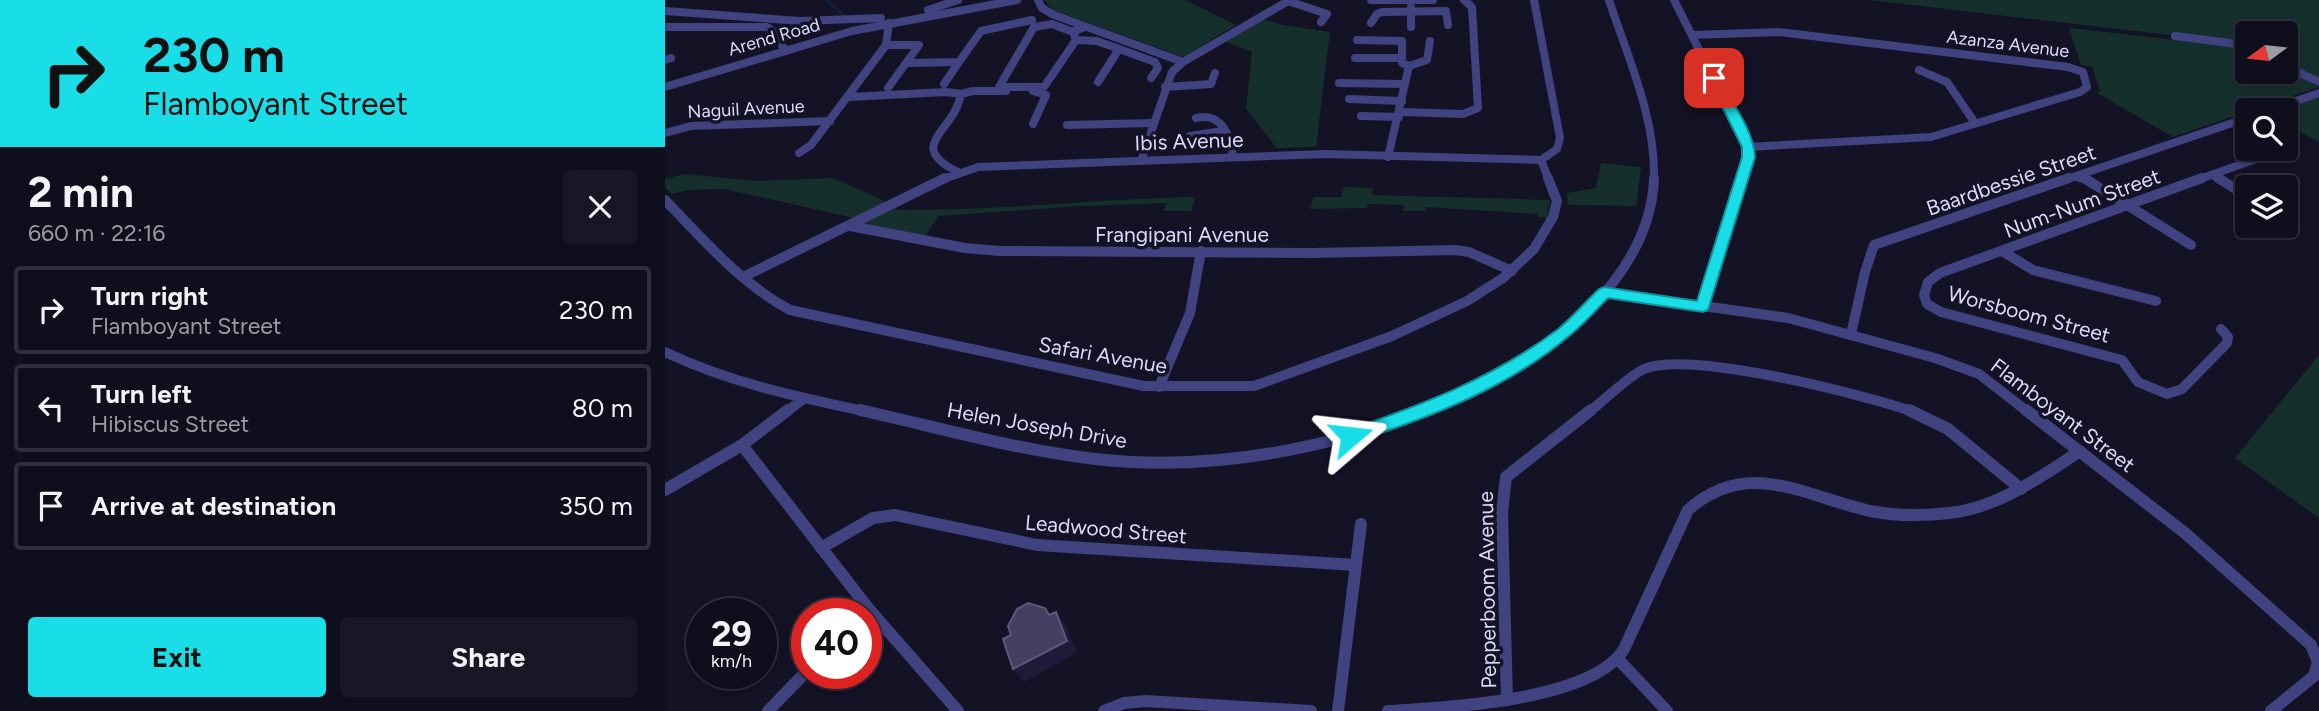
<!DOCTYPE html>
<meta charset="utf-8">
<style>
:root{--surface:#0f0e1c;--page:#181725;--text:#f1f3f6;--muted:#9b9ca3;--line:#2f2e3b;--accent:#19dee8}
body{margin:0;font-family:Figtree,sans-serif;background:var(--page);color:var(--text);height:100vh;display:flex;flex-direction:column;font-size:26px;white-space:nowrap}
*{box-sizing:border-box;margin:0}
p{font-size:23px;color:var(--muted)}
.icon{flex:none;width:38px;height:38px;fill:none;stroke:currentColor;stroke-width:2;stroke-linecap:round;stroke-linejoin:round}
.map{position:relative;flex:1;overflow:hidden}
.details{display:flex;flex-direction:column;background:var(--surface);width:665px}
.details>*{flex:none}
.hud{background:#19dee8;color:#111;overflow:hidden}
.needle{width:46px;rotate:255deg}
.fabs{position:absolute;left:1570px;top:21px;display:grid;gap:14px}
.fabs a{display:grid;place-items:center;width:63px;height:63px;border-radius:7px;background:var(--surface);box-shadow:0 4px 10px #0003,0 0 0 2px var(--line);font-size:35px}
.speed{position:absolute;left:21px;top:598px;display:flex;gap:14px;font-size:35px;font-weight:700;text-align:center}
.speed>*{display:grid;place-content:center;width:91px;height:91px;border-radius:50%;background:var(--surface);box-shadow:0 4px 10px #0003,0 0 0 2px var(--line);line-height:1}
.speed small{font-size:18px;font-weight:400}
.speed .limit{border:10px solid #d22;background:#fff;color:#111}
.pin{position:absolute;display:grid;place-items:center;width:60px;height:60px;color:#fff;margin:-30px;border-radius:14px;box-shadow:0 4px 10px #0006}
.me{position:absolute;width:77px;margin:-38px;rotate:73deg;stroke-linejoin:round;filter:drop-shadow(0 0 5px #0008)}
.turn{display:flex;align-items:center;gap:24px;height:147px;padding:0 28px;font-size:32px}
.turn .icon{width:91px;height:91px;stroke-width:2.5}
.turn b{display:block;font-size:49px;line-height:60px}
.round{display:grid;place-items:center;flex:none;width:74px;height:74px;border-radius:7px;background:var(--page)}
.overview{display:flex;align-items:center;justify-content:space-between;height:119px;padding:0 28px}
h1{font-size:42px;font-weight:700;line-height:52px}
.cta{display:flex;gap:14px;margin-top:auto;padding:14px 28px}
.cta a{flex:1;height:80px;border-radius:7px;background:var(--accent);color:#111;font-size:28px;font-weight:700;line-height:80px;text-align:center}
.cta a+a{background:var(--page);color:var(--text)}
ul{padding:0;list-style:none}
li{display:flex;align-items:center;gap:21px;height:88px;margin:0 14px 10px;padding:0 14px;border:4px solid var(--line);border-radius:7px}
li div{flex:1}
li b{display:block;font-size:26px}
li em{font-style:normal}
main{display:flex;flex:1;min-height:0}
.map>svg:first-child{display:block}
.green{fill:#152f2c}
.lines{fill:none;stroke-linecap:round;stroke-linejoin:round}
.stream{stroke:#102440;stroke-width:2}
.minor-far2{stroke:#414280;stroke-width:8}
.minor-far1{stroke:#414280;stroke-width:10}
.minor{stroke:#414280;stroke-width:12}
.shaded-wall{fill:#1e1a38}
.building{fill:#444063;stroke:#5c587b;stroke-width:2}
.route{fill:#19dee8;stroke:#109097;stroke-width:2}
.labels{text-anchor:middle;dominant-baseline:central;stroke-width:7;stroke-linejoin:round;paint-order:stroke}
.far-street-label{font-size:18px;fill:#dcdafb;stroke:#141225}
.street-label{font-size:21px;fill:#dcdafb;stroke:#141225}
</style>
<main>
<section class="details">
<div class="hud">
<div class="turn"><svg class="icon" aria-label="right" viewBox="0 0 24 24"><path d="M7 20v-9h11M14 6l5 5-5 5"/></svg><div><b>230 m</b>Flamboyant Street</div></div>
</div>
<div class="overview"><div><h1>2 min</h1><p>660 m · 22:16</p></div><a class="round"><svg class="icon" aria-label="close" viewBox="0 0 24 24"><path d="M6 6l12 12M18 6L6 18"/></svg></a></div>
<ul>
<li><svg class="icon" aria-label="right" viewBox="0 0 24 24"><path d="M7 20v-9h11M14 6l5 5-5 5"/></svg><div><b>Turn right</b><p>Flamboyant Street</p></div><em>230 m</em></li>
<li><svg class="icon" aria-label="left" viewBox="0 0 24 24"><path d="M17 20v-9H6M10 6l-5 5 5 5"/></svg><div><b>Turn left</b><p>Hibiscus Street</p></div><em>80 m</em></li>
<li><svg class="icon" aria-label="arrive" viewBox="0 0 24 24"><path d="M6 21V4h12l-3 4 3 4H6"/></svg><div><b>Arrive at destination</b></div><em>350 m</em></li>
</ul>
<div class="cta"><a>Exit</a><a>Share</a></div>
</section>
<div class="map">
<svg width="1654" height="711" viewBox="0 0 1654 711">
<rect width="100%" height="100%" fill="#141225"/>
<g class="green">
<path d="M 379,0 L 520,0 L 571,25 L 518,57 L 388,10 Z"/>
<path d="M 1204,0 L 1654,0 L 1654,81 L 1621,65 L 1620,33 L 1582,33 L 1582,47 L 1574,43 Z"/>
<path d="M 597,19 L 618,25 L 665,32 L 651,147 L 612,148 L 581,109 L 587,52 L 559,41 Z"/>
<path d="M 1404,28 L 1574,47 L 1582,51 L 1582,72 L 1620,72 L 1621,70 L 1654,87 L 1508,137 L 1432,93 L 1435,91 L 1427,67 L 1416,65 Z"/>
<path d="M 1654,95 L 1654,142 L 1621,124 L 1620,110 L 1610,110 Z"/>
<path d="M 936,163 L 976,167 L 971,206 L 903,205 L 902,193 L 931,188 Z"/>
<path d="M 19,174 L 90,181 L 168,178 L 222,202 L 189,218 L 60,189 L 24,190 L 6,194 L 0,187 L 0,179 Z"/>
<path d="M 679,187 L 708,188 L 707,195 L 885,200 L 882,218 L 873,217 L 872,214 L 761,207 L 760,211 L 738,211 L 739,205 L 703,204 L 702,208 L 645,209 L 648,197 L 676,197 Z"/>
<path d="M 530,197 L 526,211 L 499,211 L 501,203 L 416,206 L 273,216 L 260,237 L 196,223 L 235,203 L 231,210 C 331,211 431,199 530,197 Z"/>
<path d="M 1654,355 L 1654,518 L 1570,458 Z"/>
</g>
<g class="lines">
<path class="stream" d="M 161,0 L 180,16"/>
<g class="minor-far2">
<path d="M 373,0 L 377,8 L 389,15 L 518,62"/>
<path d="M 706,0 L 768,0"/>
<path d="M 944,0 C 963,58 991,118 989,180"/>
<path d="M 1009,0 L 1083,147 L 1076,180"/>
<path d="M 623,1 L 662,14 L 656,22"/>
<path d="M 746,7 L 746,27"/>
<path d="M 263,10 L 293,0"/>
<path d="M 0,11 L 135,21 L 216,18"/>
<path d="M 706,23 L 712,14 L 717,12 L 781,11 L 783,25"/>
<path d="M 387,24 L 408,32 L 411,40 L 379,87 L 334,87 L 369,27 Z"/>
<path d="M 0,27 L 102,27 L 108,31 L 120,50"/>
<path d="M 408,32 L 419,27"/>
<path d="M 1027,35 L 1114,32 L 1403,67 L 1418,72 L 1422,87 L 1415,92 L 1266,137 L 1083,147"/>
<path d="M 1510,36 L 1565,43 L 1582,48"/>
<path d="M 411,40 L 432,41 L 490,62 L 493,68 L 486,78"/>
<path d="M 692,40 L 737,41 L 737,63 L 744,66"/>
<path d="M 221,45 L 254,45 L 241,63 L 294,62 L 316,31 L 367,20"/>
<path d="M 690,58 L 737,58"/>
<path d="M 0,60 L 6,58"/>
<path d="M 744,66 L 762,60 L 765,41"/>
<path d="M 1620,66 L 1654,82"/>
<path d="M 1254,70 L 1282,82 L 1310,123"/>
<path d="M 433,82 L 454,49"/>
<path d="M 674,83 L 740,84"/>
<path d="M 279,84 L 294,62"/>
<path d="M 0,87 L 187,31 L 352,0"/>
<path d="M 500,87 L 546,84 L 550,73"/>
<path d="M 223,88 L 241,63"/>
<path d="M 368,91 L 381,95 L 368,124"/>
<path d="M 296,94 L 308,91 L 341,91"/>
<path d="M 184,97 L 281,92 L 296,94 C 290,131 239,146 293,172"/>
<path d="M 684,99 L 737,101"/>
<path d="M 1605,110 L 1654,93"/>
<path d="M 735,112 L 798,114 L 813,108 L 807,7 L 799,0"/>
<path d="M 696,116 L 734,117"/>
<path d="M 531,118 C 556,112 566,135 568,157"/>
<path d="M 402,125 L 488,123"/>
<path d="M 0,133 L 26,126 L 165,121"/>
<path d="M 525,136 L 557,131"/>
<path d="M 134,153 L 146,145 L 221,45 L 224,23"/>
<path d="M 723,157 L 744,66"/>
<path d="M 876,160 L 884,180"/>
<path d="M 476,161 L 507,72 L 518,62 L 625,0"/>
<path d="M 1547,175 L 1556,180"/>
<path d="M 1411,177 L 1424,180"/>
<path d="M 276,180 L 313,167 L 661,154 L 876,160 L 892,149 L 895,138 L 869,0"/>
<path d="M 1399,180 L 1582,118"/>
<path d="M 1532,180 L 1605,154 L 1616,154"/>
</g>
<g class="minor-far1">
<path d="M 1419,178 L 1526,245"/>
<path d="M 1537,178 L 1275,273 L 1263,282 L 1259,295 L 1262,304 L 1276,312 L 1457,360 L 1473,382 L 1502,394 L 1517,389 L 1562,343 L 1563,337 L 1556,329"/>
<path d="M 1553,178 L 1582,196"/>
<path d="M 0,200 C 39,240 75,283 125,310 L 479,386 L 589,386 L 727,336 L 802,301 L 838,278 L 869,249 L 888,217 L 892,201 L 883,178"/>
<path d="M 185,226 L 300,248 L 334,251 L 648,253 L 790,250 L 804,252 L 847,271"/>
<path d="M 1337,251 L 1368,270 L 1491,301"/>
<path d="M 78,277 L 280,178"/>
<path d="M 939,292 L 1123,318 L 1270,358 L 1314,374 L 1363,412"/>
<path d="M 1038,307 L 1077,178"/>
<path d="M 1186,334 L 1200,272 L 1209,245 L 1404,178"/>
<path d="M 0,352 C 65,383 133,397 203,412"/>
<path d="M 494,387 L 525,313 L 536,251"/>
<path d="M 121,412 L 140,398"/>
<path d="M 759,412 C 854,376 985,292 989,178"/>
<path d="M 924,412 C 937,402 965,375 979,369 C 1026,350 1199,395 1249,412"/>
</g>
<g class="minor">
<path d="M 195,410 C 272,427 352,450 430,459 C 544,472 657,450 764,410"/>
<path d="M 1244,410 L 1283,429 L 1356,489"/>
<path d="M 1361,410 L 1520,533 L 1646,645 L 1653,662 L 1649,676 L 1606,711"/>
<path d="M 77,445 L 203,608 L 293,711"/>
<path d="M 0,490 L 77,445 L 123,410"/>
<path d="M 156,548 L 208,518 L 230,515 L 372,545 L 691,565"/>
<path d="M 953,659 L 1002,711"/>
<path d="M 842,700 L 837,512 L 841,477 L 926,410"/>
<path d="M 103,711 L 142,671"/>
<path d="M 439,711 L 459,703 L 481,701 L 646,711"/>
<path d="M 673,711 L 696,524"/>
<path d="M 723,711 C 780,708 927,701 959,649 L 1023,510 C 1083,457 1139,496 1205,511 C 1231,516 1259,516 1285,513 C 1335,507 1375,477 1415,451"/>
</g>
</g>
<path class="shaded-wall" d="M 391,612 L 401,625 L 412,653 L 359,682 L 348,669 Z"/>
<path class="building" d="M 363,603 L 380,608 L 384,615 L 391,612 L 402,641 L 348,669 L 338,639 L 346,635 L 343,626 L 352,609 Z"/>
<path class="route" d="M 1045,76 L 1054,78 C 1066,101 1089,131 1090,157 L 1043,310 L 1038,312 L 943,298 C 930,311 918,325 904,336 C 842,389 763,418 686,443 L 680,441 L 678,436 L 680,431 C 757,405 826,379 892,330 C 907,318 920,302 934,289 L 939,287 L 1032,301 L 1077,157 L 1077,147 L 1043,78 Z"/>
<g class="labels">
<g class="far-street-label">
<text transform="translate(109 37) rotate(-16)">Arend Road</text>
<text transform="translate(1343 44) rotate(7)">Azanza Avenue</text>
<text transform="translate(81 109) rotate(-3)">Naguil Avenue</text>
</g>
<g class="street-label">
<text transform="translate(524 141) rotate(-2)">Ibis Avenue</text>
<text transform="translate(1346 180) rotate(-19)">Baardbessie Street</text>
<text transform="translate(1417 203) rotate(-20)">Num-Num Street</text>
<text x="517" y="234">Frangipani Avenue</text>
<text transform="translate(1364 314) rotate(15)">Worsboom Street</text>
<text transform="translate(438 355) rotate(10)">Safari Avenue</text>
<text transform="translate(1398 415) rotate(37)">Flamboyant Street</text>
<text transform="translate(372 425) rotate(10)">Helen Joseph Drive</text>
<text transform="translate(441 529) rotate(5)">Leadwood Street</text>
<text transform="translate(822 590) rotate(-91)">Pepperboom Avenue</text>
</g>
</g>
</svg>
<div class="fabs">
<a><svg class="needle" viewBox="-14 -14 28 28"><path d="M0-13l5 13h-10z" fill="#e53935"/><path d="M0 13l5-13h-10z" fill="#9b9ca3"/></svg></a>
<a><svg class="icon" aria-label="search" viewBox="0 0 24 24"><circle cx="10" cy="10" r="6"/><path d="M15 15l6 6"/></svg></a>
<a><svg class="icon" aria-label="layers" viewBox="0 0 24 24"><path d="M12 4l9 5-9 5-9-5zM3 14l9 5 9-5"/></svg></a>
</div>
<div class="speed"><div>29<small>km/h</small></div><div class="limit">40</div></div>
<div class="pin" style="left:1049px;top:78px;background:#d93025"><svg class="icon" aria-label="arrive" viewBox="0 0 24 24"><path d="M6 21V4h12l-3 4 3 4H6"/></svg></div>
<svg class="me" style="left:686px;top:436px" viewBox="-20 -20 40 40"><path d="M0-17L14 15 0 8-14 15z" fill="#19dee8" stroke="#fff" stroke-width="4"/></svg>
</div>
</main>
